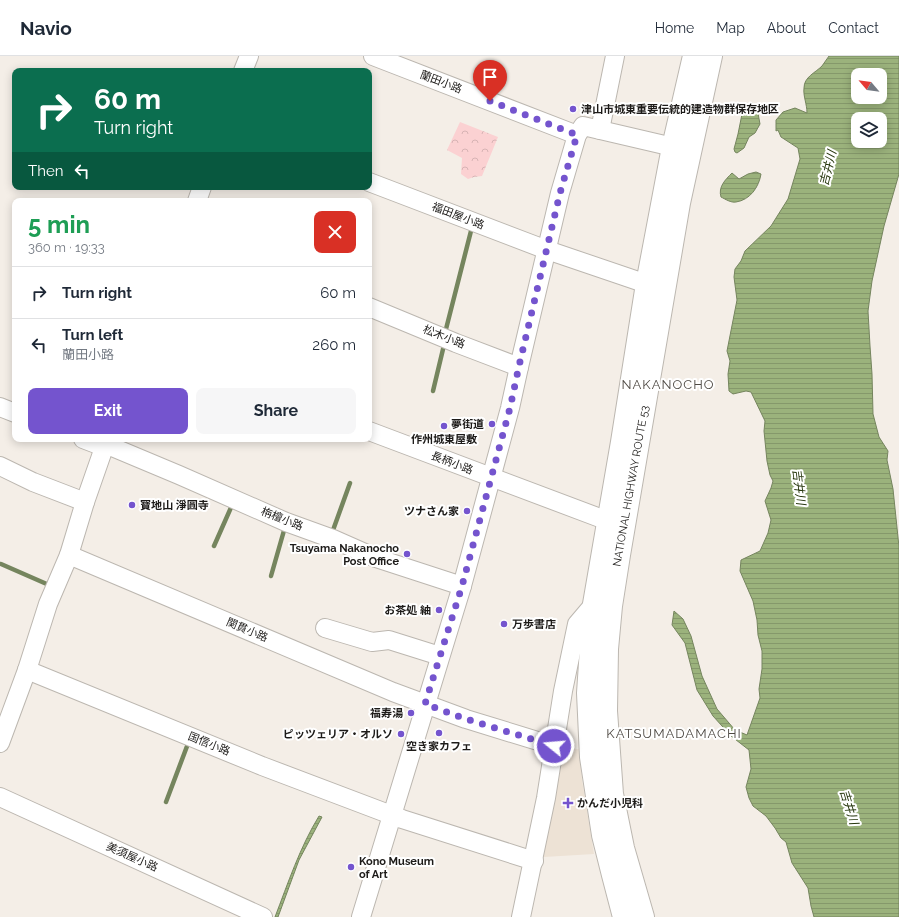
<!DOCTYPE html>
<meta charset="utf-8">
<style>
:root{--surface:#fff;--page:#f6f6f7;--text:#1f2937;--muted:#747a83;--line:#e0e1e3;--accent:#7454ce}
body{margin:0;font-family:Raleway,"Noto Sans JP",sans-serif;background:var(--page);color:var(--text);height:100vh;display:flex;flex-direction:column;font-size:15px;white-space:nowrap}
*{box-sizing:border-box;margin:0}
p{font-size:13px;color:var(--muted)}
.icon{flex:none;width:22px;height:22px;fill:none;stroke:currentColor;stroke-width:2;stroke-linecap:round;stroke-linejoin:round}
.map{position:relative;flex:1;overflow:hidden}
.panel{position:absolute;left:12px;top:142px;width:360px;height:244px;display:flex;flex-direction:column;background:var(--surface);border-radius:8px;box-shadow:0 2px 10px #0003}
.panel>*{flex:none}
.banner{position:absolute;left:12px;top:12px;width:360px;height:122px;border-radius:8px;box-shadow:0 2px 10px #0003;background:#0b6e4f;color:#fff;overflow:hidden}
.needle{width:26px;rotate:299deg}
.tools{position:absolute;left:851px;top:12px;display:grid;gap:8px}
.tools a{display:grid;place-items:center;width:36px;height:36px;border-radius:8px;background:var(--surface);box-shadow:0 2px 10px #0003;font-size:20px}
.pin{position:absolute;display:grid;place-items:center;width:34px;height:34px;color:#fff;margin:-41px -17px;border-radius:50% 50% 50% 0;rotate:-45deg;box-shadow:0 0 4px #0007}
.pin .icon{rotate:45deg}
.me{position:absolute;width:44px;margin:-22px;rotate:287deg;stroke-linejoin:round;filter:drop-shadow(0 0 3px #0008)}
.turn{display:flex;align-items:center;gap:14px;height:84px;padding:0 16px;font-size:18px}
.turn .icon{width:52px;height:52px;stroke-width:2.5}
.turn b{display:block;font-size:28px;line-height:34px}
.then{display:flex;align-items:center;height:38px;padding:0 16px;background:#0003;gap:8px;font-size:15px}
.round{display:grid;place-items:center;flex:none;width:42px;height:42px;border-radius:8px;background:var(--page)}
.headline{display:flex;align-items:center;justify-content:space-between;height:68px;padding:0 16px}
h1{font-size:24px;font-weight:700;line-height:30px;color:#1e9e55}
.primary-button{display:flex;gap:8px;margin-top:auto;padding:8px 16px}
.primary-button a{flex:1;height:46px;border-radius:8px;background:var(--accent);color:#fff;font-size:16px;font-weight:700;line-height:46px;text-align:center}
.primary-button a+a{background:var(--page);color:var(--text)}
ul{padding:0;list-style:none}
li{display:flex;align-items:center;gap:12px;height:52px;padding:0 16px;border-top:1px solid var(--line)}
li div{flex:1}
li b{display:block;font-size:15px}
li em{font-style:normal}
header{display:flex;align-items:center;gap:24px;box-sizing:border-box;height:56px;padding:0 20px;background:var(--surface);border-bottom:1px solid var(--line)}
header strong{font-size:19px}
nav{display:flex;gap:22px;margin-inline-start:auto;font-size:14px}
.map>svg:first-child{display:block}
.built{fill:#ede2d5}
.forest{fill:url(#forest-crowns)}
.water{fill:url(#water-rules);stroke:#75855e;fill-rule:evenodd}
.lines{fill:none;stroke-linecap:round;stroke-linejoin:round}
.stream{stroke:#75855e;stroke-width:4.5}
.street-casing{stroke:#bcb7b0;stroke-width:20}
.highway-casing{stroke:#bcb7b0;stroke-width:24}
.street{stroke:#fff;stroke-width:18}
.highway{stroke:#fff;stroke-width:22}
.route{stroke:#7454ce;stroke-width:7;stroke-dasharray:0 12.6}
.poi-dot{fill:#7454ce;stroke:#fff;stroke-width:1.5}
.labels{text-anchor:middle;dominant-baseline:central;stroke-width:4;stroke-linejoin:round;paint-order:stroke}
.street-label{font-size:11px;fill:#1d1b19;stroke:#fff}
.poi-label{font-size:11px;font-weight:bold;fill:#1d1b19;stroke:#fff;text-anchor:end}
.water-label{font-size:12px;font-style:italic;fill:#28370f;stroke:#fff}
.quarter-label{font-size:13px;letter-spacing:1px;fill:#4e4943;stroke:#fff}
</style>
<header>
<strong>Navio</strong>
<nav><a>Home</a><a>Map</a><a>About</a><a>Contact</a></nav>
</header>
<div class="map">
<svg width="899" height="861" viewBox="0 0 899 861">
<defs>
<pattern id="forest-crowns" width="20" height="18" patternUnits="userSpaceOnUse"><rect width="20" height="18" fill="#fbd1d2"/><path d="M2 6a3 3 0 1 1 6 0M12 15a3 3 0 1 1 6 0" fill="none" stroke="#d7b3b4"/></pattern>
<pattern id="water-rules" width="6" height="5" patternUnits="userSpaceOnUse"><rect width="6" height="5" fill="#9bb27c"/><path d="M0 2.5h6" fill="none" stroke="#85986b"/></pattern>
</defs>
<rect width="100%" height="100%" fill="#f4eee7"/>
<path class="built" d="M 580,693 L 582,724 L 594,798 L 544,801 L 540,799 L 559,694 Z"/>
<path class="forest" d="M 460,66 L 498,81 L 482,120 L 474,121 L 468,123 L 461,118 L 462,102 L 447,94 Z"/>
<g class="water">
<path d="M 829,0 L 899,0 L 899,118 L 884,170 L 872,225 L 868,255 L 870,290 L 872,318 L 873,358 L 879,381 L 888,395 L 887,404 L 893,433 L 899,491 L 899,861 L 814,861 L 811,850 L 808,832 L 792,807 L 786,786 L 781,782 L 775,772 L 766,760 L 753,750 L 749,742 L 746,731 L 751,713 L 749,694 L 731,680 L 713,660 L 697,634 L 685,587 L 672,569 L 674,555 L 683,563 L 691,580 L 702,620 L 717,653 L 735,674 L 747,679 L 760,642 L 759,633 L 762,613 L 762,595 L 758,579 L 757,564 L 753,545 L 740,515 L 741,504 L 760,495 L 768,477 L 771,464 L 765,445 L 771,432 L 773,425 L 770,419 L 767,405 L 764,375 L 765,365 L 751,336 L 746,335 L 733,338 L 729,335 L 728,318 L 730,305 L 727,295 L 737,244 L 734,221 L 735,213 L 741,205 L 745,195 L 771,170 L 788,143 L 800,103 L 798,92 L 781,81 L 778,74 L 776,75 L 776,64 L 783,56 L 795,52 L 807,57 C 807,48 803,40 804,32 C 804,21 815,17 822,10 C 824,7 827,3 829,0 ZM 858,19 L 880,19 L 880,41 L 858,41 ZM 858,63 L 880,63 L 880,85 L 858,85 Z"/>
<path d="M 753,47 L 757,52 L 760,68 L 755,77 L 749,81 L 744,92 L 737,97 L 735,96 L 734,93 L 738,78 L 743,53 L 747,48 Z"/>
<path d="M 756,116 L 761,118 C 759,131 750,144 736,146 C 731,147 725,143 721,141 C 718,131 725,124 732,117 L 739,123 L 748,118 Z"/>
<path d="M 319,760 L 322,761 L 299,804 L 278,861 L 275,861 C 288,827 300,791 319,760 Z"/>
</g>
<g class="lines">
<g class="stream">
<path d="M 445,277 L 472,171"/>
<path d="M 433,335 L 444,289"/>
<path d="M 332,477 L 350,427"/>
<path d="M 214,490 L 233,447"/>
<path d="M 1,508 L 49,529"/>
<path d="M 271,520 L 285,471"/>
<path d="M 166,746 L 189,685"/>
</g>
<defs>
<g id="street">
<path d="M 373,0 L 577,79"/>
<path d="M 243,15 L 249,0"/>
<path d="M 600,74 L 615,0"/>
<path d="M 369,126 L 547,194 L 647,228"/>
<path d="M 197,145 L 202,131"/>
<path d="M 369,251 L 456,287 L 519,311"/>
<path d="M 0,351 L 15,357"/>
<path d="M 369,375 L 608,465"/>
<path d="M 83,383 L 104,391"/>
<path d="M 105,388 L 179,419 L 286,466 L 333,483 L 376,502 L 462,530"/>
<path d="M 0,410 L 33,426 L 85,446"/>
<path d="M 69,499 L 393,636 L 466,663 L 554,690"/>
<path d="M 325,572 L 372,586 L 389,584 L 440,600"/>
<path d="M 27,614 L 262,710 L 402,763 L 534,805"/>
<path d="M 0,687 L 27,614 L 48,548 L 69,499 L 85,446 L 107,383"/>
<path d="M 0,741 L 263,861"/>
<path d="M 361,861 L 462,530 L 510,352 L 519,311 L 560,137 L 577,79 L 583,70 L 686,94"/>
<path d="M 521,861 L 546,742 L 563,635 L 577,568 L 594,548"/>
</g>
<g id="highway">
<path d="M 624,861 L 613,819 L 603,779 L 591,701 L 588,637 L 594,548 L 622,386 L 647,228 L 673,91 L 694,0"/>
<path d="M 643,861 L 623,792 L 612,738 L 606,655 L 607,593 L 611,550 L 619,499 L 679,147 L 711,0"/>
</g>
</defs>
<use href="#street" class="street-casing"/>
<use href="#highway" class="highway-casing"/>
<use href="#street" class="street"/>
<use href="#highway" class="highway"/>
</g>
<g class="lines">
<path class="route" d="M 490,45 L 577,79 L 560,137 L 519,310 L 510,352 L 462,530 L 425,648 L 466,663 L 554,690"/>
</g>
<g class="poi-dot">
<circle cx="573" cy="53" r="4"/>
<circle cx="492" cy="368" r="4"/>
<circle cx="444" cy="370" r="4"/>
<circle cx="132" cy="449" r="4"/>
<circle cx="467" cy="455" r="4"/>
<circle cx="407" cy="498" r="4"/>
<circle cx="439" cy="554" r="4"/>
<circle cx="504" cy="568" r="4"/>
<circle cx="411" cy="657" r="4"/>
<circle cx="439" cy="677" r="4"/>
<circle cx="401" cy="678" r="4"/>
<path d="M566 741h4v4h4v4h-4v4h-4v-4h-4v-4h4z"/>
<circle cx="351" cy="811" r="4"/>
</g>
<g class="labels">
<g class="street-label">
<text transform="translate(441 26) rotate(21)">蘭田小路</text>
<text transform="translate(458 160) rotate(21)">福田屋小路</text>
<text transform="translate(444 281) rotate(22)">松木小路</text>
<text transform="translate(452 407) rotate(21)">長柄小路</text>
<text transform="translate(631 430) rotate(-80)">NATIONAL HIGHWAY ROUTE 53</text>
<text transform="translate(282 463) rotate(22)">栴檀小路</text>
<text transform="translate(247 574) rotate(23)">関貫小路</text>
<text transform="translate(209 688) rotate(22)">国信小路</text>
<text transform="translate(132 801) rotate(24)">美須屋小路</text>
</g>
<g class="poi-label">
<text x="581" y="53" text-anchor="start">津山市城東重要伝統的建造物群保存地区</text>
<text x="484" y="368">夢街道</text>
<text x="444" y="383" text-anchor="middle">作州城東屋敷</text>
<text x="140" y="449" text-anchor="start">寶地山 淨圓寺</text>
<text x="459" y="455">ツナさん家</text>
<text x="399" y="492">Tsuyama Nakanocho<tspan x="399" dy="13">Post Office</tspan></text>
<text x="431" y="554">お茶処 紬</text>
<text x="512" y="568" text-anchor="start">万歩書店</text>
<text x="403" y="657">福寿湯</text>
<text x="393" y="678">ピッツェリア・オルソ</text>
<text x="439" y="690" text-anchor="middle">空き家カフェ</text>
<text x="577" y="747" text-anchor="start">かんだ小児科</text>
<text x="359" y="805" text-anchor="start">Kono Museum<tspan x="359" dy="13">of Art</tspan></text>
</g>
<g class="water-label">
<text transform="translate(828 112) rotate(-76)">吉井川</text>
<text transform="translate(799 431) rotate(83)">吉井川</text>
<text transform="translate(849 751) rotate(73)">吉井川</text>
</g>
<g class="quarter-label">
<text x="668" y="328">NAKANOCHO</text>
<text x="674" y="677">KATSUMADAMACHI</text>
</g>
</g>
</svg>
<div class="tools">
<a><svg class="needle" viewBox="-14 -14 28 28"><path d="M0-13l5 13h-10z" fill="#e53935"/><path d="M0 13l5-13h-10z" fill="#747a83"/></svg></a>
<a><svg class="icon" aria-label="layers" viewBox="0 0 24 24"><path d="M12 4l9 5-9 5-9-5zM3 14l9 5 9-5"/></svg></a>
</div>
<div class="pin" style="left:490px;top:45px;background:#d93025"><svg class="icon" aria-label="arrive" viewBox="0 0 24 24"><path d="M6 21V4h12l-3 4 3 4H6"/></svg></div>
<svg class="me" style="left:554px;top:690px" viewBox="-20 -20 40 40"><circle r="17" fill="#7454ce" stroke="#fff" stroke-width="3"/><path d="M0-11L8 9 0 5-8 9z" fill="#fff"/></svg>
<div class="banner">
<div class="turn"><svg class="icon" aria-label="right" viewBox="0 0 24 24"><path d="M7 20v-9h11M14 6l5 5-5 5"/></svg><div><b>60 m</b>Turn right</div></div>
<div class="then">Then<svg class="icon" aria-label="left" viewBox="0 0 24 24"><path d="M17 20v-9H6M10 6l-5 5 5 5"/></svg></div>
</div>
<section class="panel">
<div class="headline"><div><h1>5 min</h1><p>360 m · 19:33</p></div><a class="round" style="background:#d93025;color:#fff"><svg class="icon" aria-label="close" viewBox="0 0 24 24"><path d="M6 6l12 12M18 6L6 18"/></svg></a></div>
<ul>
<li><svg class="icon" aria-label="right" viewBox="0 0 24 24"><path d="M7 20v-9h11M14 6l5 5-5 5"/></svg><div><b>Turn right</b></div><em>60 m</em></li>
<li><svg class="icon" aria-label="left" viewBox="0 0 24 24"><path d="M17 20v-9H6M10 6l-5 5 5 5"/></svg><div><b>Turn left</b><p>蘭田小路</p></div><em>260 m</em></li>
</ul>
<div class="primary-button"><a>Exit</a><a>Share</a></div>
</section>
</div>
